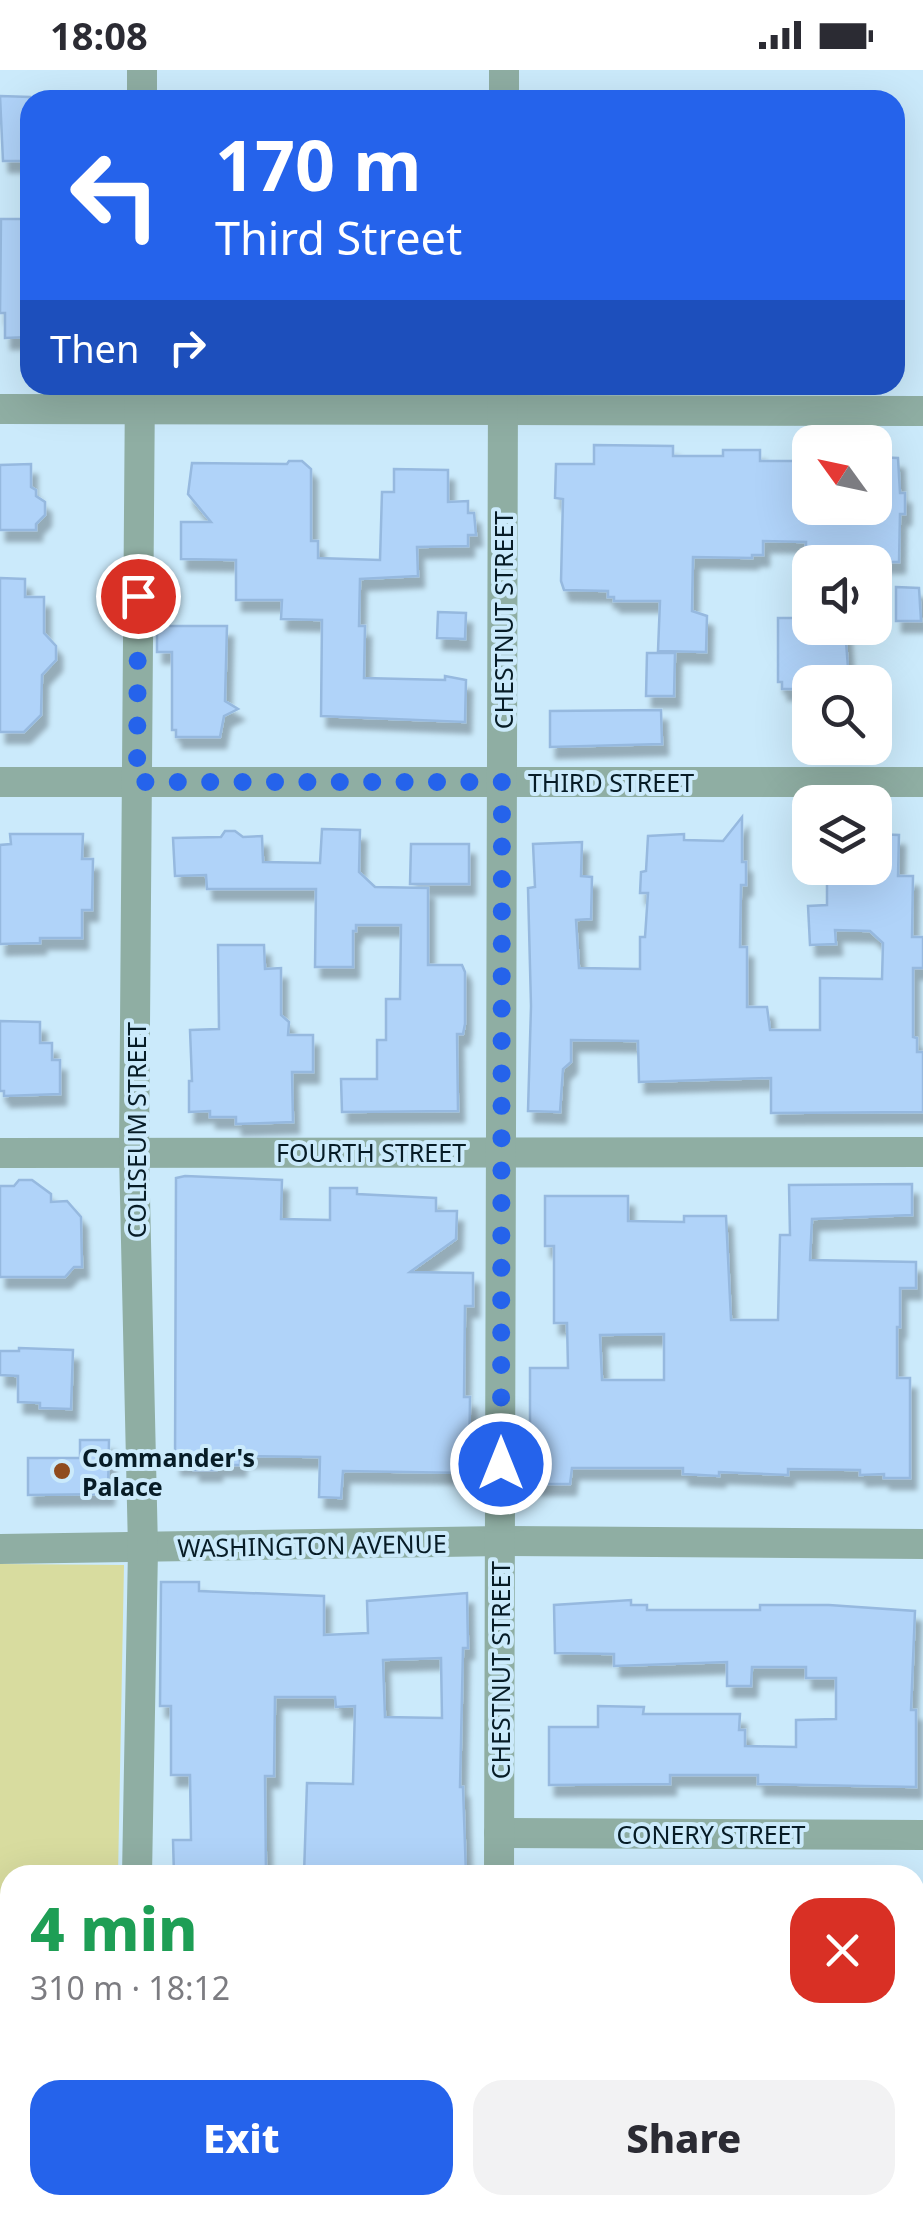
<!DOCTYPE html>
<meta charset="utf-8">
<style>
:root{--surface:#fff;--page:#f2f2f3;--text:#2b2b33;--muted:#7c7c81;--accent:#2563eb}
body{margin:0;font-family:"Noto Sans",sans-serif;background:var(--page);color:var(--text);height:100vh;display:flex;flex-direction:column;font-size:38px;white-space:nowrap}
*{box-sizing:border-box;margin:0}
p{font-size:32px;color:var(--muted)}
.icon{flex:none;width:55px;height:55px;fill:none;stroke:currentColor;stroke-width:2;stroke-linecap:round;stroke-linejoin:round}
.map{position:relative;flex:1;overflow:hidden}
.details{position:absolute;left:0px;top:1795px;width:925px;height:350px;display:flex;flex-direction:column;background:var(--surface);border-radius:30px 30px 0 0;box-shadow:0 10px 40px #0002}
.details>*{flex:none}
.banner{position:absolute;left:20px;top:20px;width:885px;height:305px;border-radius:30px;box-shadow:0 10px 40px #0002;background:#2563eb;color:#fff;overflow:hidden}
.needle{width:65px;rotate:303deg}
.buttons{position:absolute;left:792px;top:355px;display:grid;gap:20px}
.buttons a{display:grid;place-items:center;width:100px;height:100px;border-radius:20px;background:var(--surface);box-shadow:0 10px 40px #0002;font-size:50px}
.pin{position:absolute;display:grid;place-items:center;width:85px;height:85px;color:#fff;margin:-42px;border:5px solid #fff;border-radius:50%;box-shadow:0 2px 10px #0007}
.me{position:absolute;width:110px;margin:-55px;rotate:0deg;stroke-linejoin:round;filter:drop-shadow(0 0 8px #0008)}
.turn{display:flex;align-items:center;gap:35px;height:210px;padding:0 30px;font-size:45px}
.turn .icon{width:130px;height:130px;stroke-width:2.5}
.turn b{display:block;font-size:70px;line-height:85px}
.then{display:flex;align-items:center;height:95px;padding:0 30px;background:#0003;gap:20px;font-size:38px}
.round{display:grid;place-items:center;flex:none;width:105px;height:105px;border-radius:30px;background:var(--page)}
.head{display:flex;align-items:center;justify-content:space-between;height:170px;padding:0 30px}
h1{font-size:60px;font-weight:800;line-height:75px;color:#1e9e55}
.cta{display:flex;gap:20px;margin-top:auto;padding:20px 30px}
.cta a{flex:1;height:115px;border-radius:30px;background:var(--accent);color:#fff;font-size:40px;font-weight:800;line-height:115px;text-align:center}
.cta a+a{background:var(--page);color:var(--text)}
.status{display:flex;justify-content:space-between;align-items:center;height:70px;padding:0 50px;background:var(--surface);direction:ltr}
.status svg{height:28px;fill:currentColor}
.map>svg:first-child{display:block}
.green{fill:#d8dc9f}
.building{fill:#b0d3f9;stroke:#96b9df;stroke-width:2.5;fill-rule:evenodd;filter:url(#shadow)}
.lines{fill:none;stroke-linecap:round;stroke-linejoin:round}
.minor{stroke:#8faea3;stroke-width:30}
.route{stroke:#2563eb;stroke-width:18;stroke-dasharray:0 32.4}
.poi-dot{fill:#904c1e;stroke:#cbeafb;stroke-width:4}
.labels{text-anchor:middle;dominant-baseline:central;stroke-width:8;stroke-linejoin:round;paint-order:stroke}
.street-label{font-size:25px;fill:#071c26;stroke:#cbeafb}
.poi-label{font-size:25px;font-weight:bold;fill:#071c26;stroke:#cbeafb;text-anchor:start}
</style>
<div class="status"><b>18:08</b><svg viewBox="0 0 49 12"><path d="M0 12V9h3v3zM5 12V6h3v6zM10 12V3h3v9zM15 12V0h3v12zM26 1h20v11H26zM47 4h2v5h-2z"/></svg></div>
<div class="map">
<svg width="923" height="2145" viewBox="0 0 923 2145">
<defs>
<filter id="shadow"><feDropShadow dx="6" dy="11" stdDeviation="2.5" flood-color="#0004"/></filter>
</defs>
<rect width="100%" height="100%" fill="#cbeafb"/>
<path class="green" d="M 0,1494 L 124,1495 L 118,1805 L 10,1805 L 10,2079 L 0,2079 Z"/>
<g class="building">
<path d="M 0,26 L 30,27 L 30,91 L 3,91 Z"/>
<path d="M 1,149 L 30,149 L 30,267 L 5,268 L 5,243 L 0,243 Z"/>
<path d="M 594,375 L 673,376 L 673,386 L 723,386 L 723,380 L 760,380 L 760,391 L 810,391 L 810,438 L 875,438 L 875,387 L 898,388 L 900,423 L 905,423 L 905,444 L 900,444 L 899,492 L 846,492 L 846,477 L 806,477 L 806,472 L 763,471 L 763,485 L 752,485 L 752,488 L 693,487 L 692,541 L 707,546 L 706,582 L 658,581 L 660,531 L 614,531 L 614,527 L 608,527 L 608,521 L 564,520 L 561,511 L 563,429 L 555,428 L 556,394 L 594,394 Z"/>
<path d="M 289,391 L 302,391 L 311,399 L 311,471 L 318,471 L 318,488 L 380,490 L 382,422 L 394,422 L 394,399 L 448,400 L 448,432 L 468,431 L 468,443 L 474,443 L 476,465 L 468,465 L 468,476 L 417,477 L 418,506 L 360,509 L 359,556 L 365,556 L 364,608 L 445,610 L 445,606 L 466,610 L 465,652 L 321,646 L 322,550 L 281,549 L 282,530 L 236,530 L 236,490 L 181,489 L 181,452 L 211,452 L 188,424 L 192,393 L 287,394 Z"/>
<path d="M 31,394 L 31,417 L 36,420 L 36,426 L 45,432 L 45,445 L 36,454 L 36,460 L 0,460 L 0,395 Z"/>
<path d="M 0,508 L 25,509 L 25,527 L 44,527 L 44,563 L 56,576 L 56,590 L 42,605 L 41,645 L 24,662 L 0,662 Z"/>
<path d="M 896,517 L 919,518 L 921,551 L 896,551 Z"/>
<path d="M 438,542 L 466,543 L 465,569 L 437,568 Z"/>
<path d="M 778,548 L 810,548 L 810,558 L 845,558 L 848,598 L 839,598 L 839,612 L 810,612 L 810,619 L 782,619 L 782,612 L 778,612 Z"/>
<path d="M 157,556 L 227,556 L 225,631 L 238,639 L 224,646 L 220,667 L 176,667 L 176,660 L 172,660 L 172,582 L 157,582 Z"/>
<path d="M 647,583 L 675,583 L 674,626 L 646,626 Z"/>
<path d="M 661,640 L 662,674 L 550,677 L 550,641 Z"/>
<path d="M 742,747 L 742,792 L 746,792 L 746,815 L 741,815 L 740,877 L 747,877 L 747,937 L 767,937 L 770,960 L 820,960 L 820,908 L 882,909 L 883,873 L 870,861 L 835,860 L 836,874 L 810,875 L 808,836 L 827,835 L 827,798 L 875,798 L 875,764 L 899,765 L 898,806 L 913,806 L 912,867 L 923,867 L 923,898 L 913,898 L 913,967 L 917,968 L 917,982 L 923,982 L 923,1042 L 771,1043 L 771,1008 L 639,1012 L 638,971 L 571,970 L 571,992 L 563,999 L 560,1042 L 528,1041 L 531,936 L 528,818 L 535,817 L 533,774 L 582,772 L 581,806 L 592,807 L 591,849 L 576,850 L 579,898 L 640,899 L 640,867 L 645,867 L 648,823 L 640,823 L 641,802 L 646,801 L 648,766 L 684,764 L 684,770 L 723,771 Z"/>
<path d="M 322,759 L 360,760 L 359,802 L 375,817 L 428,818 L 428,895 L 462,895 L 465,902 L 465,954 L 463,964 L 457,964 L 458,1041 L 342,1042 L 341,1009 L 377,1009 L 377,970 L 386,970 L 386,929 L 400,929 L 401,855 L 356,855 L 356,861 L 353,861 L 353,897 L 315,897 L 316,819 L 207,819 L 206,805 L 175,806 L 173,768 L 221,767 L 225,761 L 235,761 L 243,767 L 262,766 L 263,792 L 320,793 Z"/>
<path d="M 10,764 L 83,764 L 82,789 L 93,789 L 92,840 L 82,840 L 82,868 L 40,868 L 40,873 L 0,874 L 0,775 L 11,774 Z"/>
<path d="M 411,774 L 469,774 L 469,814 L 410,814 Z"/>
<path d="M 218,875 L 264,875 L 265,899 L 281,898 L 281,945 L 289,952 L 288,965 L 313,965 L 313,1002 L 292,1002 L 293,1052 L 236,1054 L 236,1047 L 210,1047 L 210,1041 L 189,1042 L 189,1011 L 192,1011 L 190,960 L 219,959 Z"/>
<path d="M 0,951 L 40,952 L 40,973 L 52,973 L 52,990 L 60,990 L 60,1024 L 4,1026 L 4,1021 L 0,1021 Z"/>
<path d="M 185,1106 L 282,1110 L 281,1149 L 330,1150 L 330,1118 L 357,1118 L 357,1124 L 436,1128 L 436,1141 L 457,1141 L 456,1169 L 410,1202 L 473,1203 L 473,1236 L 465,1236 L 464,1327 L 470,1327 L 469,1403 L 343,1401 L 341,1428 L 319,1427 L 320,1387 L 240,1386 L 240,1395 L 216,1395 L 216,1400 L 194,1400 L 194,1394 L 175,1394 L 176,1108 Z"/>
<path d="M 19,1110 L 32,1110 L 51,1124 L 51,1132 L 67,1131 L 81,1147 L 82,1197 L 74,1197 L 65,1207 L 0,1207 L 0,1116 L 14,1116 Z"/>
<path d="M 912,1114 L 912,1145 L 812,1149 L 810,1190 L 916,1192 L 916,1218 L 900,1218 L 900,1257 L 897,1257 L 897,1308 L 910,1308 L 910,1408 L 884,1408 L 884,1404 L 860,1405 L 860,1400 L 788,1399 L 788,1405 L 719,1402 L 719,1406 L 683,1404 L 683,1398 L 572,1398 L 570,1414 L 535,1414 L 535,1403 L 530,1403 L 530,1298 L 568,1298 L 567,1253 L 554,1253 L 554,1176 L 545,1176 L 545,1126 L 628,1126 L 628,1151 L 684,1152 L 684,1146 L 726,1146 L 731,1250 L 778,1250 L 780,1165 L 790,1165 L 789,1115 ZM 664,1264 L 664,1310 L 602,1310 L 600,1265 Z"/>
<path d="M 19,1278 L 73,1280 L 71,1339 L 40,1338 L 40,1333 L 18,1332 L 18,1306 L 0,1305 L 0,1281 L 19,1281 Z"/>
<path d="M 80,1370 L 109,1370 L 108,1424 L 28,1425 L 28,1388 L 80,1388 Z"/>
<path d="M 161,1512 L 199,1512 L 199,1521 L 324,1526 L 324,1565 L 368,1563 L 367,1531 L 467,1523 L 468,1578 L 463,1578 L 460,1717 L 463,1717 L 466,1805 L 304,1805 L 307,1713 L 353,1714 L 355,1636 L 336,1637 L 335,1627 L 275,1627 L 274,1706 L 265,1706 L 266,1805 L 174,1805 L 173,1770 L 191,1770 L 190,1705 L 171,1705 L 171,1636 L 160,1636 ZM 441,1588 L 442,1648 L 385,1647 L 383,1590 Z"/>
<path d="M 631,1530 L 631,1535 L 647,1535 L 647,1540 L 760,1540 L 760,1535 L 829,1535 L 915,1541 L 911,1640 L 916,1640 L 916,1717 L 758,1714 L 758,1705 L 670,1705 L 670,1714 L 549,1715 L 549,1657 L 598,1657 L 598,1636 L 644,1637 L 643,1644 L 740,1644 L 739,1660 L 745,1660 L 745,1676 L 796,1677 L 796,1650 L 836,1649 L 836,1608 L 806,1608 L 806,1597 L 752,1597 L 751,1616 L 727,1616 L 727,1592 L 614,1596 L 614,1584 L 555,1583 L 554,1535 Z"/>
</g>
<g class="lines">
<g class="minor">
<path d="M 142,30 L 142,0"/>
<path d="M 504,30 L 504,0"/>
<path d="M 0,339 L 923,341"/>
<path d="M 0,712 L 923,712"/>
<path d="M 0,1083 L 923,1082"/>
<path d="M 0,1479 L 501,1471 L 923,1474"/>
<path d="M 499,1763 L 923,1765"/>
<path d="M 137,1805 L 143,1479 L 134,1083 L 140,315"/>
<path d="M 499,1805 L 503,315"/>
<path d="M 0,2097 L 10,2097"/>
<path d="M 915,2098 L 923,2098"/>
<path d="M 132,2135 L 133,2145"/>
<path d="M 497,2135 L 497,2145"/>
</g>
</g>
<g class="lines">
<path class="route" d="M 138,526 L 137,712 L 502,712 L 501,1394"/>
</g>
<circle class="poi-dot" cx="62" cy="1401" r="10"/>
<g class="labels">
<g class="street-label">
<text transform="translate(503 550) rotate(-90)">CHESTNUT STREET</text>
<text x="611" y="712">THIRD STREET</text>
<text transform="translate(136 1060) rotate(-90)">COLISEUM STREET</text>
<text x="371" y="1082">FOURTH STREET</text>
<text transform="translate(312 1475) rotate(-1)">WASHINGTON AVENUE</text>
<text transform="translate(500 1600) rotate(-90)">CHESTNUT STREET</text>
<text x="711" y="1764">CONERY STREET</text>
</g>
<g class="poi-label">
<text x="82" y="1387">Commander's<tspan x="82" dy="29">Palace</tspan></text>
</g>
</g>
</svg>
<div class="buttons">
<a><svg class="needle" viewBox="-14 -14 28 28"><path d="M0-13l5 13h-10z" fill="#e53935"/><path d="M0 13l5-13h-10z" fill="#7c7c81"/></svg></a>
<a><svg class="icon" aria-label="sound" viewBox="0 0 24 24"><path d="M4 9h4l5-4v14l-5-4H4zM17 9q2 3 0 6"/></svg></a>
<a><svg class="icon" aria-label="search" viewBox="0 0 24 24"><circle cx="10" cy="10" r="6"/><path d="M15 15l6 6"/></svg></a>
<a><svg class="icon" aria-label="layers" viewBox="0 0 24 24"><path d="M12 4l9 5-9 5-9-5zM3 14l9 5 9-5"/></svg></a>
</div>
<div class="pin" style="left:138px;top:526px;background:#d93025"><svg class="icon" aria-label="arrive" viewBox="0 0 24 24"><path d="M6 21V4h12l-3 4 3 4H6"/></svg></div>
<svg class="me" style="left:501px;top:1394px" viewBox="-20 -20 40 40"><circle r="17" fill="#2563eb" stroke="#fff" stroke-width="3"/><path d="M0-11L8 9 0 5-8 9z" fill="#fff"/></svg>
<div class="banner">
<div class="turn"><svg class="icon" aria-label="left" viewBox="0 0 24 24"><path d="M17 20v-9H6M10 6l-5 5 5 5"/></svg><div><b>170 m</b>Third Street</div></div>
<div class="then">Then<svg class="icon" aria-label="right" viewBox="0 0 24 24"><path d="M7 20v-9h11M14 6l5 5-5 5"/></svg></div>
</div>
<section class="details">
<div class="head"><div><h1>4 min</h1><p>310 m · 18:12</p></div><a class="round" style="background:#d93025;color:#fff"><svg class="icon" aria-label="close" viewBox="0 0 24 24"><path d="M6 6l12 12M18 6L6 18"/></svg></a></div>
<div class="cta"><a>Exit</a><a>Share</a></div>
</section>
</div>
